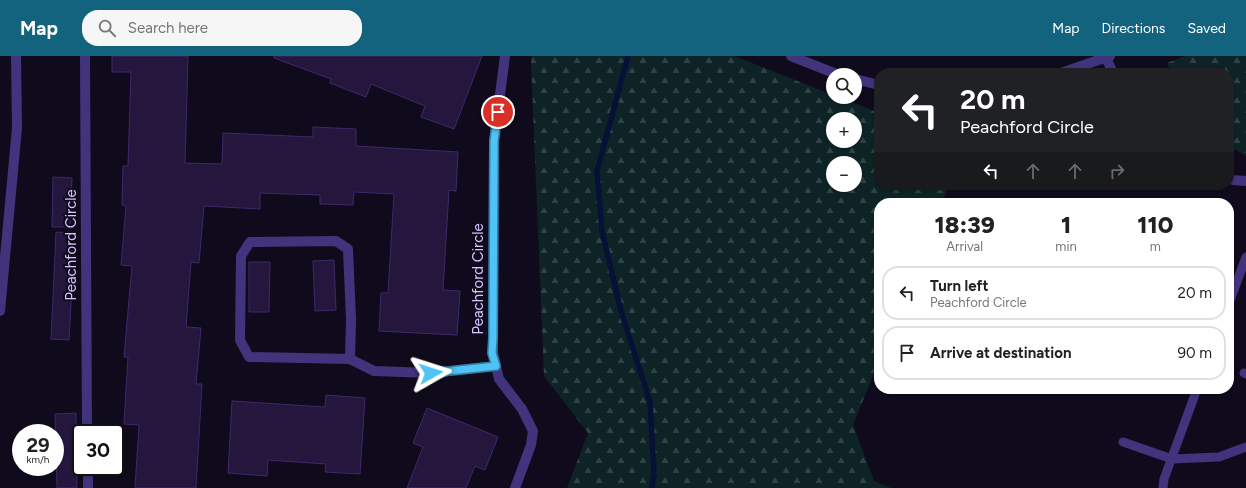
<!DOCTYPE html>
<meta charset="utf-8">
<style>
:root{--surface:#fff;--page:#f6f6f6;--text:#222;--muted:#767676;--line:#e0e0e0;--accent:#13637f}
body{margin:0;font-family:Figtree,sans-serif;background:var(--page);color:var(--text);height:100vh;display:flex;flex-direction:column;font-size:15px;white-space:nowrap}
*{box-sizing:border-box;margin:0}
p{font-size:13px;color:var(--muted)}
.icon{flex:none;width:22px;height:22px;fill:none;stroke:currentColor;stroke-width:2;stroke-linecap:round;stroke-linejoin:round}
.map{position:relative;flex:1;overflow:hidden}
.drawer{position:absolute;left:874px;top:142px;width:360px;height:196px;display:flex;flex-direction:column;background:var(--surface);border-radius:16px;box-shadow:0 1px 3px #0004}
.drawer>*{flex:none}
.top-card{position:absolute;left:874px;top:12px;width:360px;height:122px;border-radius:16px;box-shadow:0 1px 3px #0004;background:#202124;color:#fff;overflow:hidden}
.buttons{position:absolute;left:826px;top:12px;display:grid;gap:8px}
.buttons a{display:grid;place-items:center;width:36px;height:36px;border-radius:50%;background:var(--surface);box-shadow:0 1px 3px #0004;font-size:20px}
.speed{position:absolute;left:12px;top:368px;display:flex;gap:8px;font-size:20px;font-weight:700;text-align:center}
.speed>*{display:grid;place-content:center;width:52px;height:52px;border-radius:50%;background:var(--surface);box-shadow:0 1px 3px #0004;line-height:1}
.speed small{font-size:10px;font-weight:400}
.speed .limit{border:2px solid #111;border-radius:6px;background:#fff;color:#111}
.pin{position:absolute;display:grid;place-items:center;width:34px;height:34px;color:#fff;margin:-17px;border:2px solid #fff;border-radius:50%;box-shadow:0 1px 4px #0007}
.me{position:absolute;width:44px;margin:-22px;rotate:84deg;stroke-linejoin:round;filter:drop-shadow(0 0 3px #0008)}
.turn{display:flex;align-items:center;gap:14px;height:84px;padding:0 20px;font-size:18px}
.turn .icon{width:52px;height:52px;stroke-width:2.5}
.turn b{display:block;font-size:28px;line-height:34px}
.lanes{display:flex;align-items:center;height:38px;padding:0 20px;background:#0003;justify-content:center;gap:20px;direction:ltr}
.lanes .off{opacity:.35}
.eta{display:flex;justify-content:space-evenly;align-items:center;height:68px;text-align:center}
.eta b{font-size:24px;font-weight:800;line-height:28px}
ul{padding:0;list-style:none}
li{display:flex;align-items:center;gap:12px;height:54px;margin:0 8px 6px;padding:0 12px;border:2px solid var(--line);border-radius:16px}
li div{flex:1}
li b{display:block;font-size:15px}
li em{font-style:normal}
header{display:flex;align-items:center;gap:24px;box-sizing:border-box;height:56px;padding:0 20px;background:var(--accent);color:#fff}
header strong{font-size:19px}
nav{display:flex;gap:22px;margin-inline-start:auto;font-size:14px}
.search{width:280px;height:36px;background:var(--page);display:flex;align-items:center;gap:10px;box-sizing:border-box;padding:0 14px;border-radius:16px;color:var(--muted);font-size:15px}
.map>svg:first-child{display:block}
.forest{fill:url(#forest-firs);fill-rule:evenodd}
.lines{fill:none;stroke-linecap:round;stroke-linejoin:round}
.stream{stroke:#071138;stroke-width:5.5}
.building{fill:#24163d;stroke:#3f286a}
.service{stroke:#42347c;stroke-width:9}
.minor{stroke:#42347c;stroke-width:10}
.tertiary{stroke:#42347c;stroke-width:10}
.route-casing{stroke:#337fa1;stroke-width:10}
.route{stroke:#4fc3f7;stroke-width:7}
.labels{text-anchor:middle;dominant-baseline:central;stroke-width:4;stroke-linejoin:round;paint-order:stroke}
.street-label{font-size:15px;fill:#d5c6ff;stroke:#100b1c}
</style>
<header>
<strong>Map</strong>
<div class="search"><svg class="icon" aria-label="search" viewBox="0 0 24 24"><circle cx="10" cy="10" r="6"/><path d="M15 15l6 6"/></svg>Search here</div>
<nav><a>Map</a><a>Directions</a><a>Saved</a></nav>
</header>
<div class="map">
<svg width="1246" height="432" viewBox="0 0 1246 432">
<defs>
<pattern id="forest-firs" width="22" height="20" patternUnits="userSpaceOnUse"><rect width="22" height="20" fill="#0e2326"/><path d="M5 1l3.5 6h-7zM16 11l3.5 6h-7z" fill="#304147"/></pattern>
</defs>
<rect width="100%" height="100%" fill="#100b1c"/>
<g class="forest">
<path d="M 532,0 L 734,0 L 833,39 L 833,41 L 839,41 L 879,57 L 879,129 L 949,129 L 942,147 L 879,147 L 879,305 L 853,369 L 874,425 L 891,432 L 567,432 L 588,377 L 544,320 L 531,7 ZM 833,63 L 855,63 L 855,85 L 833,85 ZM 833,107 L 855,107 L 855,129 L 833,129 Z"/>
<path d="M 1185,0 L 1246,0 L 1246,100 L 1229,90 L 1229,17 L 1172,17 L 1167,7 Z"/>
</g>
<g class="lines">
<path class="stream" d="M 628,0 L 597,115 L 602,175 L 621,255 L 650,346 L 654,417 L 652,432"/>
</g>
<g class="building">
<path d="M 112,0 L 188,0 L 185,107 L 222,108 L 223,77 L 313,81 L 313,71 L 356,73 L 356,90 L 458,96 L 456,135 L 449,134 L 443,234 L 460,235 L 457,279 L 379,275 L 381,237 L 388,237 L 394,138 L 354,136 L 353,149 L 320,148 L 320,139 L 260,137 L 260,153 L 204,150 L 199,207 L 191,206 L 186,271 L 201,272 L 196,328 L 202,328 L 196,432 L 135,432 L 139,369 L 124,368 L 128,301 L 124,301 L 132,210 L 121,209 L 126,150 L 122,149 L 123,110 L 128,110 L 131,16 L 112,16 Z"/>
<path d="M 274,0 L 482,0 L 454,73 L 421,61 L 425,50 L 371,28 L 366,41 L 330,27 L 331,23 L 274,2 Z"/>
<path d="M 53,121 L 72,122 L 70,171 L 52,171 Z"/>
<path d="M 56,176 L 75,177 L 69,284 L 51,283 Z"/>
<path d="M 334,204 L 336,254 L 315,255 L 313,205 Z"/>
<path d="M 249,206 L 270,206 L 269,256 L 249,256 Z"/>
<path d="M 326,339 L 365,342 L 360,418 L 325,416 L 326,408 L 268,404 L 267,420 L 228,417 L 232,345 L 325,351 Z"/>
<path d="M 427,352 L 498,381 L 485,414 L 475,410 L 466,432 L 407,432 L 423,391 L 413,387 Z"/>
<path d="M 76,357 L 77,432 L 57,432 L 55,358 Z"/>
</g>
<g class="lines">
<g class="service">
<path d="M 1229,247 L 1246,201"/>
<path d="M 1244,317 L 1246,318"/>
<path d="M 1123,386 L 1172,403 L 1219,401 L 1246,391"/>
<path d="M 1163,432 L 1164,423 L 1197,333"/>
</g>
<g class="minor">
<path d="M 85,0 L 87,377"/>
<path d="M 505,0 L 494,85 L 493,297 L 499,323 L 522,353 L 533,375 L 531,389 L 515,432"/>
<path d="M 1106,2 L 1113,17"/>
<path d="M 1229,122 L 1233,124 L 1246,125"/>
<path d="M 350,303 L 249,301 L 240,284 L 241,200 L 250,186 L 336,185 L 348,193 L 351,263 L 350,303 L 374,315 L 431,317 L 496,310"/>
<path d="M 88,411 L 88,432"/>
</g>
<g class="tertiary">
<path d="M 791,0 L 839,19"/>
<path d="M 1061,17 L 1110,0"/>
<path d="M 855,23 L 879,29"/>
<path d="M 0,255 L 17,72 L 16,0"/>
</g>
</g>
<g class="lines">
<defs>
<path id="route" d="M 431,317 L 496,310 L 492,297 L 493,282 L 494,85 L 498,56"/>
</defs>
<use href="#route" class="route-casing"/>
<use href="#route" class="route"/>
</g>
<g class="labels">
<g class="street-label">
<text transform="translate(71 189) rotate(-90)">Peachford Circle</text>
<text transform="translate(478 223) rotate(-90)">Peachford Circle</text>
</g>
</g>
</svg>
<div class="buttons">
<a><svg class="icon" aria-label="search" viewBox="0 0 24 24"><circle cx="10" cy="10" r="6"/><path d="M15 15l6 6"/></svg></a>
<a>+</a>
<a>−</a>
</div>
<div class="speed"><div>29<small>km/h</small></div><div class="limit">30</div></div>
<div class="pin" style="left:498px;top:56px;background:#d93025"><svg class="icon" aria-label="arrive" viewBox="0 0 24 24"><path d="M6 21V4h12l-3 4 3 4H6"/></svg></div>
<svg class="me" style="left:431px;top:317px" viewBox="-20 -20 40 40"><path d="M0-17L14 15 0 8-14 15z" fill="#4fc3f7" stroke="#fff" stroke-width="4"/></svg>
<div class="top-card">
<div class="turn"><svg class="icon" aria-label="left" viewBox="0 0 24 24"><path d="M17 20v-9H6M10 6l-5 5 5 5"/></svg><div><b>20 m</b>Peachford Circle</div></div>
<div class="lanes"><svg class="icon" aria-label="left" viewBox="0 0 24 24"><path d="M17 20v-9H6M10 6l-5 5 5 5"/></svg><svg class="icon off" aria-label="ahead" viewBox="0 0 24 24"><path d="M12 20V5M6 11l6-6 6 6"/></svg><svg class="icon off" aria-label="ahead" viewBox="0 0 24 24"><path d="M12 20V5M6 11l6-6 6 6"/></svg><svg class="icon off" aria-label="right" viewBox="0 0 24 24"><path d="M7 20v-9h11M14 6l5 5-5 5"/></svg></div>
</div>
<section class="drawer">
<div class="eta">
<div><b>18:39</b><p>Arrival</p></div>
<div><b>1</b><p>min</p></div>
<div><b>110</b><p>m</p></div>
</div>
<ul>
<li><svg class="icon" aria-label="left" viewBox="0 0 24 24"><path d="M17 20v-9H6M10 6l-5 5 5 5"/></svg><div><b>Turn left</b><p>Peachford Circle</p></div><em>20 m</em></li>
<li><svg class="icon" aria-label="arrive" viewBox="0 0 24 24"><path d="M6 21V4h12l-3 4 3 4H6"/></svg><div><b>Arrive at destination</b></div><em>90 m</em></li>
</ul>
</section>
</div>
